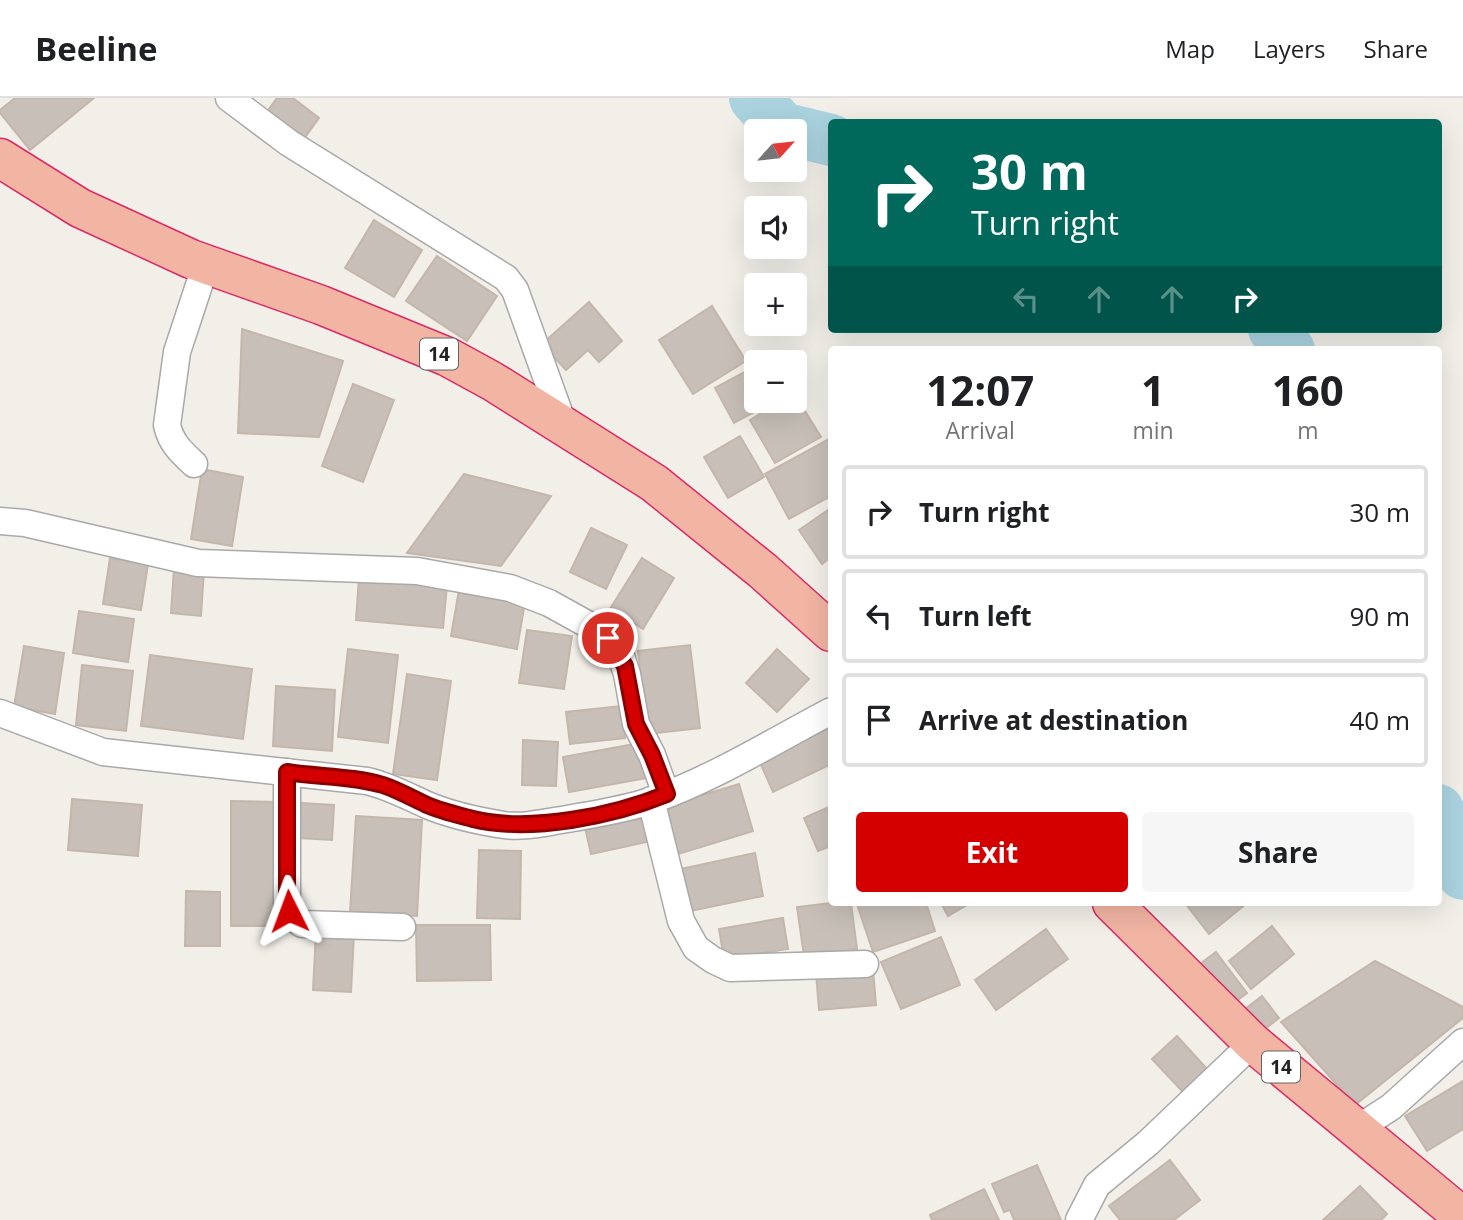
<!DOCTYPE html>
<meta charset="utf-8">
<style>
:root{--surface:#fff;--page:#f6f6f6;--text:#202124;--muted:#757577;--line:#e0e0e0;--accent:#d40000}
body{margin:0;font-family:"Open Sans",sans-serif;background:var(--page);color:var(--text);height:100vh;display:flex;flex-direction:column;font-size:26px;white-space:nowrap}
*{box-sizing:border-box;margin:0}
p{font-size:23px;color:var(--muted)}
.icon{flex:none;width:38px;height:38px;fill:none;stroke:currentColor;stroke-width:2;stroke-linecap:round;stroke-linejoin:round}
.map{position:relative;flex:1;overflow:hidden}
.panel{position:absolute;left:828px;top:248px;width:614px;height:560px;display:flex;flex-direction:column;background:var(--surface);border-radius:7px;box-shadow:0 7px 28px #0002}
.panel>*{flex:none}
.banner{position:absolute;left:828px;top:21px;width:614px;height:214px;border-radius:7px;box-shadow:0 7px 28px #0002;background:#00695c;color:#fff;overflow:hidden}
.needle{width:46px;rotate:63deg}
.fabs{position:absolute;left:744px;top:21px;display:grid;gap:14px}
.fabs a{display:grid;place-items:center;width:63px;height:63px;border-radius:7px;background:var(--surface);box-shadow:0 7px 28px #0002;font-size:35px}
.pin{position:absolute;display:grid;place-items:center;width:60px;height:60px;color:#fff;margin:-30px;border:4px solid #fff;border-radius:50%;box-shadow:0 2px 7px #0007}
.me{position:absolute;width:77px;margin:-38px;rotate:357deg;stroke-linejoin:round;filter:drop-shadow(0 0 5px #0008)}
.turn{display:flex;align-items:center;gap:24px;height:147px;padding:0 28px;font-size:32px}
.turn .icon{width:91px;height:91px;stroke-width:2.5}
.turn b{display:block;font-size:49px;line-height:60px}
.lanes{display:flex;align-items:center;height:66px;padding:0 28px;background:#0003;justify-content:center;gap:35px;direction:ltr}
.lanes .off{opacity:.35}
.eta{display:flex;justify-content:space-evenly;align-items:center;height:119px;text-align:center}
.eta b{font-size:42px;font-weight:700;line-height:49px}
.cta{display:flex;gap:14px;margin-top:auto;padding:14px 28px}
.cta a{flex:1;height:80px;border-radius:7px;background:var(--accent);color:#fff;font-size:28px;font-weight:700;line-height:80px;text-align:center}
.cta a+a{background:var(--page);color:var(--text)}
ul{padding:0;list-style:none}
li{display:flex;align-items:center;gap:21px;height:94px;margin:0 14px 10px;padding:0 14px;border:4px solid var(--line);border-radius:7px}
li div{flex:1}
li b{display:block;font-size:26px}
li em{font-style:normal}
header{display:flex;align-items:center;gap:42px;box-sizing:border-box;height:98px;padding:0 35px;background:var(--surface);border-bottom:2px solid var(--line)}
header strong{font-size:33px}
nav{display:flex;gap:38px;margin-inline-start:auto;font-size:24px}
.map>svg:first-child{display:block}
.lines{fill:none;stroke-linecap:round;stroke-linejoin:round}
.river{stroke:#aad3df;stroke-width:52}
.building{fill:#c7bfb8;stroke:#c4b6ab;stroke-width:2}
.minor-casing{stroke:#a9a9a9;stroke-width:29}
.trunk-casing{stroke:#dc2a67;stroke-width:41}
.minor{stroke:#fff;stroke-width:26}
.trunk{stroke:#f2b4a3;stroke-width:38}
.route-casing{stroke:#8a0000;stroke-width:18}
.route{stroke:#d40000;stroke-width:12}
.labels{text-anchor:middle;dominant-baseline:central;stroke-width:5;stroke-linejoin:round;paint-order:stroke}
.shield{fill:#fff;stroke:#646464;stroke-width:2}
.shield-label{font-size:19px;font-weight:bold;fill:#222}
</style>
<header>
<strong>Beeline</strong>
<nav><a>Map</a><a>Layers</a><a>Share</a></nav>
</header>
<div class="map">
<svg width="1463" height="1122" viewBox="0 0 1463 1122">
<rect width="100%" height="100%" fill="#f2efe9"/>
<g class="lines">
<g class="river">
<path d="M 755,0 L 782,30 L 831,42"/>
<path d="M 1274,231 L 1289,252"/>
<path d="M 1438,712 L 1463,776"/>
</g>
</g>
<g class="building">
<path d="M 15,0 L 94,0 L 30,52 L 0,15 L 0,12 Z"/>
<path d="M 277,0 L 293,0 L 319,20 L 303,42 L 266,15 Z"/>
<path d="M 374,122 L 422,152 L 394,199 L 345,170 Z"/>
<path d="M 437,158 L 497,198 L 467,243 L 406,203 Z"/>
<path d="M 589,204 L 622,243 L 599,264 L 588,252 L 566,272 L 542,246 Z"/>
<path d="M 712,208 L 746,263 L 693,296 L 659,242 Z"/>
<path d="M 242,231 L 343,263 L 319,339 L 238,335 Z"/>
<path d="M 756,268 L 756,303 L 775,303 L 734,325 L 715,290 Z"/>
<path d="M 353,286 L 394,302 L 363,384 L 322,368 Z"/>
<path d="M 794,295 L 821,339 L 775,365 L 750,322 L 781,303 L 794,303 Z"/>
<path d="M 740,338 L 764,379 L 728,400 L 704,359 Z"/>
<path d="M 831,340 L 831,398 L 789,421 L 765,376 Z"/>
<path d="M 202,371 L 243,379 L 232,448 L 191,441 Z"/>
<path d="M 464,376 L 551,398 L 501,468 L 407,455 Z"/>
<path d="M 831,410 L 831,459 L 822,466 L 799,432 Z"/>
<path d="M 591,430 L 627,447 L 606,491 L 570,474 Z"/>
<path d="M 110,460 L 148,466 L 141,512 L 103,506 Z"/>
<path d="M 642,460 L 674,480 L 643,531 L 610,511 Z"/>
<path d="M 174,470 L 204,472 L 201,518 L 171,515 Z"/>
<path d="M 359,479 L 447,487 L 443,530 L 356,522 Z"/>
<path d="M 459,492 L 525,504 L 517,551 L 451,538 Z"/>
<path d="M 79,513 L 134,521 L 128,564 L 73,555 Z"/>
<path d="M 527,532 L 572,538 L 564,591 L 519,585 Z"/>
<path d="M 690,547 L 700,630 L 648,636 L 638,553 Z"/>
<path d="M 24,548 L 64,555 L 55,616 L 14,609 Z"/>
<path d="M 348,551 L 398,557 L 388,645 L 338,639 Z"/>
<path d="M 777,551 L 809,581 L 777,614 L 746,585 Z"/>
<path d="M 150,557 L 252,571 L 243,641 L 141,628 Z"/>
<path d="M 82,567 L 133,573 L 126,633 L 76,627 Z"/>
<path d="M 407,576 L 451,583 L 437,682 L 393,676 Z"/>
<path d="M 276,588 L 335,592 L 332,653 L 273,648 Z"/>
<path d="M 621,608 L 625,640 L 570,646 L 566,614 Z"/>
<path d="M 831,630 L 831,666 L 773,694 L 758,660 Z"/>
<path d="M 523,642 L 558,644 L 556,688 L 522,687 Z"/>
<path d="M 640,645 L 647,680 L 569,694 L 563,659 Z"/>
<path d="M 739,686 L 753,733 L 678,756 L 663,709 Z"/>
<path d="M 72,701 L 142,707 L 138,758 L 68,752 Z"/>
<path d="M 231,703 L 279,704 L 279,828 L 231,828 Z"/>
<path d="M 301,705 L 334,707 L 332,742 L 299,740 Z"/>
<path d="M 831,708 L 831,748 L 818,753 L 804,720 Z"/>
<path d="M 644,712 L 651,743 L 591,756 L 584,725 Z"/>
<path d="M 356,718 L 422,722 L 417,818 L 350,814 Z"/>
<path d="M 479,752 L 521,753 L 520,821 L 477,820 Z"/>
<path d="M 755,755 L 763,798 L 685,814 L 676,772 Z"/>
<path d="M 186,793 L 220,794 L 220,848 L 185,848 Z"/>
<path d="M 831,805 L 851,805 L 857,851 L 804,858 L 797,809 Z"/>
<path d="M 861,805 L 926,805 L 935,833 L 873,854 L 857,806 Z"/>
<path d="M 941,805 L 970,805 L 948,818 Z"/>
<path d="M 1185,805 L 1247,805 L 1209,836 Z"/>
<path d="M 783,820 L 788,851 L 724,861 L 719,831 Z"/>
<path d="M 416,827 L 490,827 L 491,882 L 417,883 Z"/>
<path d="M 1272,828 L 1294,856 L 1251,891 L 1229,863 Z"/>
<path d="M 1046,831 L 1068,861 L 996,912 L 975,882 Z"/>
<path d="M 316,834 L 354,837 L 351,894 L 313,892 Z"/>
<path d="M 941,839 L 960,887 L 901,911 L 881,864 Z"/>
<path d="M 1216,854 L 1247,895 L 1227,910 L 1196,869 Z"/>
<path d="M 1375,863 L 1463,909 L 1463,920 L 1355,1007 L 1281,924 Z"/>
<path d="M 873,871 L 876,907 L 819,912 L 816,875 Z"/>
<path d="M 1262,898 L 1279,920 L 1257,937 L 1240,915 Z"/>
<path d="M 1177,938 L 1207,971 L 1183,994 L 1152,961 Z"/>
<path d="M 1463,983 L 1463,1031 L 1427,1053 L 1405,1018 Z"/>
<path d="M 1170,1062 L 1200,1102 L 1174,1122 L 1120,1122 L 1109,1108 Z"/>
<path d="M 1037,1067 L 1061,1122 L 1014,1122 L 1010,1112 L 1004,1114 L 992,1086 Z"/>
<path d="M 1360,1088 L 1387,1116 L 1381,1122 L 1323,1122 Z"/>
<path d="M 984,1091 L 999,1122 L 932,1122 L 930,1117 Z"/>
</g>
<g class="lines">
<defs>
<g id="minor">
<path d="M 229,0 L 289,45 L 506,180 L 515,192 L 565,331"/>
<path d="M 194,366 C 181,354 171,345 167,327 L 177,254 L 206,166"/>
<path d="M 0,423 L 25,425 L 198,465 L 417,473 L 510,490 L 549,505 L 605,536 L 621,558 L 627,576 L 636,626 L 652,657 L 666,696"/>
<path d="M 0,615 L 103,654 L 367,683 C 389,688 407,698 427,707 C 451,717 478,723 504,727 C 524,730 547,724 567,721 C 595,716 623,712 650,703 C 713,681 772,644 831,613"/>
<path d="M 287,674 L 287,804 L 291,818 L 302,826 L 402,829"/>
<path d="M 651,702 L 681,823 L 696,850 L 713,862 L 730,870 L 865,866"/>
<path d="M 1357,1031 L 1391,1009 L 1463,944"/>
<path d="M 1079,1122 L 1097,1087 L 1148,1045 L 1253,945"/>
</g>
<g id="trunk">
<path d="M 0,60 L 80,110 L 191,161 L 321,207 L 448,259 L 492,283 L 654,385 L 763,473 L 831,534"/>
<path d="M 1112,805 L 1253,945 L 1463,1119"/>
</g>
</defs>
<use href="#minor" class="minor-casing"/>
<use href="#trunk" class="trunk-casing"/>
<use href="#minor" class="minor"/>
<use href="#trunk" class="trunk"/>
</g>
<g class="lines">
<defs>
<path id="route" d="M 289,813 L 287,803 L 287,674 C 318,679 353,678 383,687 C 398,692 412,700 427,707 C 441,713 458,717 473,721 C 530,735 613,718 667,696 L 652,657 L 636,626 L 625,568 L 608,540"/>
</defs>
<use href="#route" class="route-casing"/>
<use href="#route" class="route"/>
</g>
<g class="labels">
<g class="shield">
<rect x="420" y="240.5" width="38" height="31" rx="5"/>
<rect x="1262" y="953.5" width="38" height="31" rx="5"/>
</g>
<g class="shield-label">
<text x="439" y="256">14</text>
<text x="1281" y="969">14</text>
</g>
</g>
</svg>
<div class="fabs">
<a><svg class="needle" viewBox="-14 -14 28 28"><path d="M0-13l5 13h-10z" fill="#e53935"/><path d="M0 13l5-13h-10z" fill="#757577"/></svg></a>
<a><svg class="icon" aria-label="sound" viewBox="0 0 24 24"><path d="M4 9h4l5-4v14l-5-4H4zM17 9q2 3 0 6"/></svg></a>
<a>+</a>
<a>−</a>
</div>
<div class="pin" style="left:608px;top:540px;background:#d93025"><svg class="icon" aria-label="arrive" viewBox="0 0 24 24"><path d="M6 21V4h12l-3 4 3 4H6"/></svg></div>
<svg class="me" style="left:289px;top:813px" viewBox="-20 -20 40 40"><path d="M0-17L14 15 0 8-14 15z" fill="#d40000" stroke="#fff" stroke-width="4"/></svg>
<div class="banner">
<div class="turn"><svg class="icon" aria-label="right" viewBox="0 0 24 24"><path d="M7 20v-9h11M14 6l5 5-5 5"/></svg><div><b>30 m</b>Turn right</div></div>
<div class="lanes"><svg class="icon off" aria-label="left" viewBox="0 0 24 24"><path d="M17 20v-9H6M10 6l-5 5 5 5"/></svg><svg class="icon off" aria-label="ahead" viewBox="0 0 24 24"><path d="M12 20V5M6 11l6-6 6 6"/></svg><svg class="icon off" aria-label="ahead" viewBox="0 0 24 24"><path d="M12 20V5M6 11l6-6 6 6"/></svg><svg class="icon" aria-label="right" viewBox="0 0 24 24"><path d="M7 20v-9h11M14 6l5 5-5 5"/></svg></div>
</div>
<section class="panel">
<div class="eta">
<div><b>12:07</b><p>Arrival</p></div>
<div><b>1</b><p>min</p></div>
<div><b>160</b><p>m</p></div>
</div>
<ul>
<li><svg class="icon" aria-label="right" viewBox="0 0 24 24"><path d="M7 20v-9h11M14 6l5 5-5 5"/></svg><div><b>Turn right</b></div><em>30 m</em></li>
<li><svg class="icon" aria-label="left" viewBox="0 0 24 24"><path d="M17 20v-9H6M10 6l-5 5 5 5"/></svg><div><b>Turn left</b></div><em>90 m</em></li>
<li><svg class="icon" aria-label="arrive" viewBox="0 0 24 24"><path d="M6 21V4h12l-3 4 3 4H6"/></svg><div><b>Arrive at destination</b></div><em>40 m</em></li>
</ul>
<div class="cta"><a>Exit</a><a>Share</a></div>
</section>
</div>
